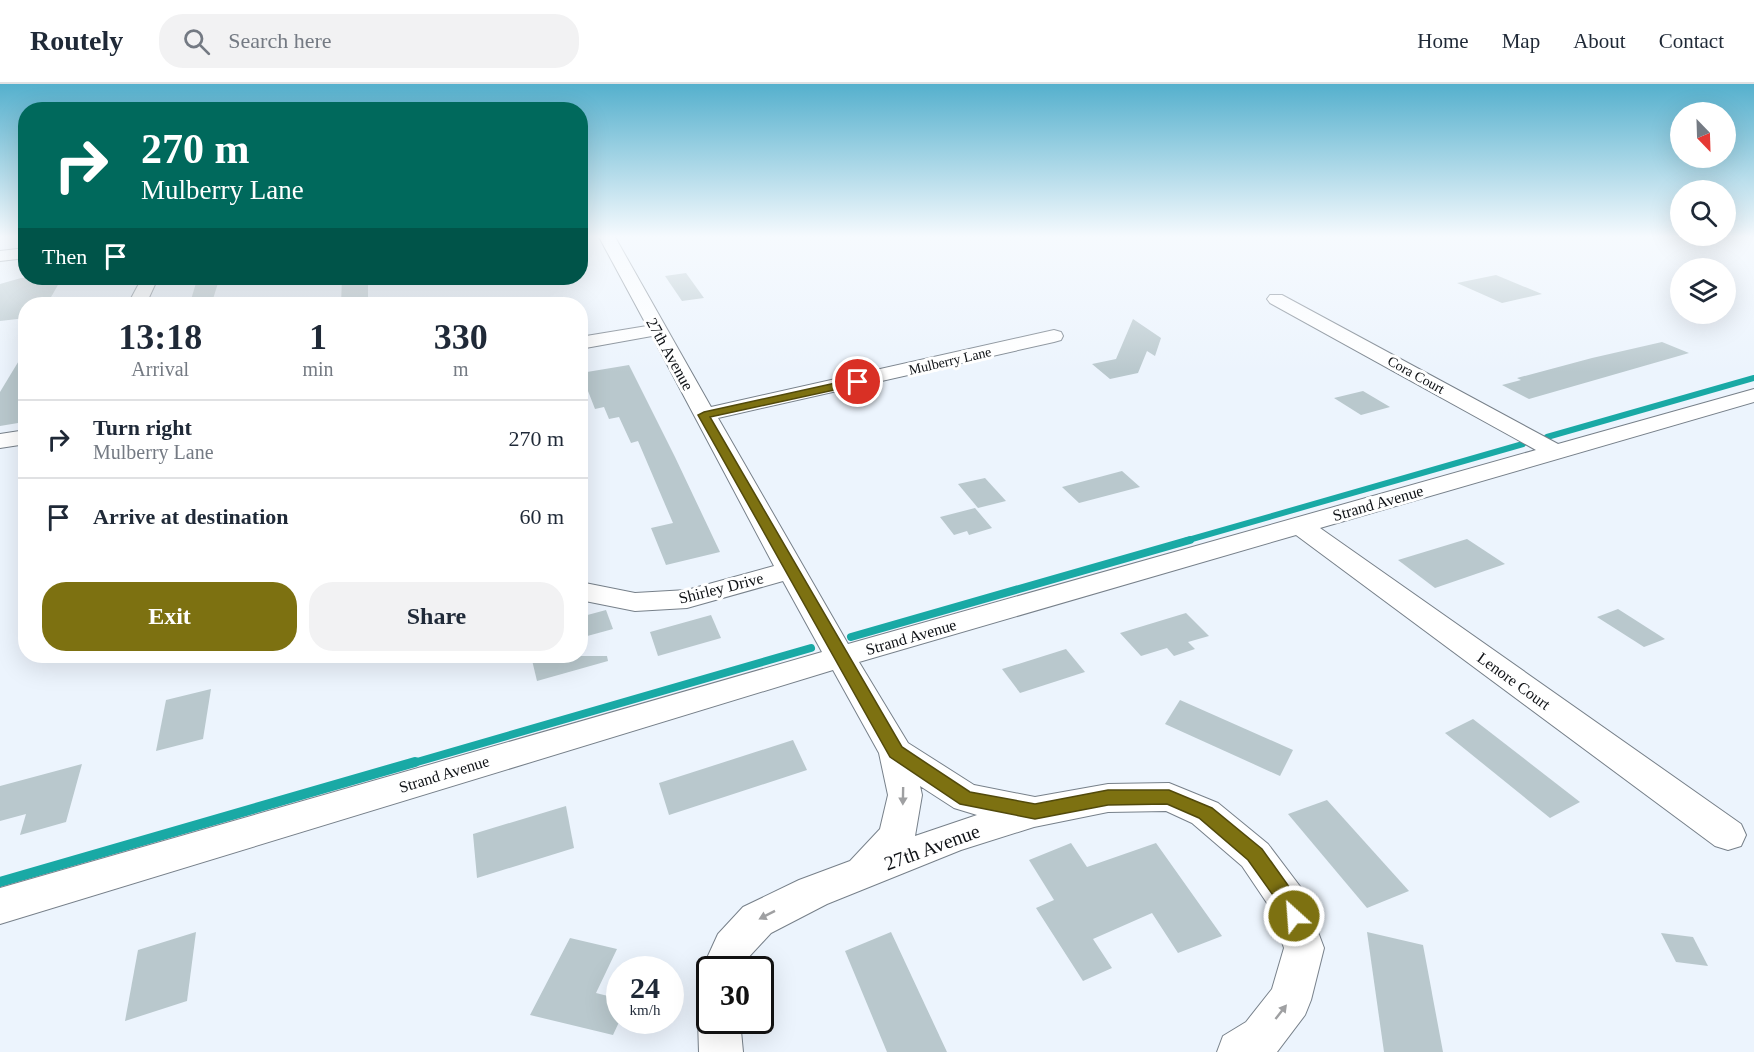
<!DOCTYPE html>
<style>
:root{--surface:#fff;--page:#f2f2f3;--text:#1f2937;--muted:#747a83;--line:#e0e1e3;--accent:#7d7111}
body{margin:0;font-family:Georgia,serif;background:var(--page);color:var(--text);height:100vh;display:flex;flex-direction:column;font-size:22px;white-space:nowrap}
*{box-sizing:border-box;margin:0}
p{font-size:20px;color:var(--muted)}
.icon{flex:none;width:33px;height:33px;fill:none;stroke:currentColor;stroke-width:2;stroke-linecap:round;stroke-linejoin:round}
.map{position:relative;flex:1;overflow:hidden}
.panel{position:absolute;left:18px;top:213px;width:570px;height:366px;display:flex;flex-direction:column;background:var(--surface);border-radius:24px;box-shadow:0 6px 24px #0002}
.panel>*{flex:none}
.hud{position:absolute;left:18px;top:18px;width:570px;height:183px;border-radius:24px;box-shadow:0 6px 24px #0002;background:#00695c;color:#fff;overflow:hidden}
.needle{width:39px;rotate:157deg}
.controls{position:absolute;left:1670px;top:18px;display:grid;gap:12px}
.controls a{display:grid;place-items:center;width:66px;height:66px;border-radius:50%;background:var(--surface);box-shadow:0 6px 24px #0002;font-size:30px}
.speed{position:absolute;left:606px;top:872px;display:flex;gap:12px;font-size:30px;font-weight:700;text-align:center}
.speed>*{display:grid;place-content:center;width:78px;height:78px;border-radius:50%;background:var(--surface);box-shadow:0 6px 24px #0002;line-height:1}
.speed small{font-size:15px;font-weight:400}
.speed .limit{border:3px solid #111;border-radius:9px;background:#fff;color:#111}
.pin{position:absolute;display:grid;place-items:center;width:51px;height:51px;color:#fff;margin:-26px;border:3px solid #fff;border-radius:50%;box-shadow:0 2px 6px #0007}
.me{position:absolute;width:66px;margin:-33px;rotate:334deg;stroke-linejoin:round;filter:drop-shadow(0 0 4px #0008)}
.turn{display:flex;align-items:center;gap:21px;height:126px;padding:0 24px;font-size:27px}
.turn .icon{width:78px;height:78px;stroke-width:2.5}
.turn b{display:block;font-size:42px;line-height:51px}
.then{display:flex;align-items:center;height:57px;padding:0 24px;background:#0003;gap:12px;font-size:22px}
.eta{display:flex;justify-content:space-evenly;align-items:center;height:102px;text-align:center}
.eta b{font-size:36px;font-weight:700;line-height:42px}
.primary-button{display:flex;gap:12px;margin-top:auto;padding:12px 24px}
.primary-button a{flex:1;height:69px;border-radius:24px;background:var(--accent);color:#fff;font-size:24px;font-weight:700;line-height:69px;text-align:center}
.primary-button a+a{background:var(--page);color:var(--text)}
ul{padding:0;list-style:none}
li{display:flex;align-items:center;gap:18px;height:78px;padding:0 24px;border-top:2px solid var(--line)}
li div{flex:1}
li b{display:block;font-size:22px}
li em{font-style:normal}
header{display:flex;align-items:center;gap:36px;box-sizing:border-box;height:84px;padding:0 30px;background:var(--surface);border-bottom:2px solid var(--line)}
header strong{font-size:28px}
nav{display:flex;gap:33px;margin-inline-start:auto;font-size:21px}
.search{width:420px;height:54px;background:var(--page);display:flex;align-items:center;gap:15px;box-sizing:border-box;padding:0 21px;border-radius:24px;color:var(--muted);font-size:22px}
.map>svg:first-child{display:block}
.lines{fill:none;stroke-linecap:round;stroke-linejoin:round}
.stream-far2{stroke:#19a9a5;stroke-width:6}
.stream-far1{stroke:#19a9a5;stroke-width:8}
.stream{stroke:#19a9a5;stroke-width:10}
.building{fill:#b9c8cd}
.minor-casing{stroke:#77808a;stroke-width:2}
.minor{fill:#fff;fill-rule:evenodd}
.oneway{fill:#9fa0a2}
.route{fill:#7d7111;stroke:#51490b;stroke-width:1.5}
.labels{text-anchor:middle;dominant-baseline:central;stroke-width:6;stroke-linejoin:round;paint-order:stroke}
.far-street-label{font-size:14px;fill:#0f1216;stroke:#fff}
.street-label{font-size:16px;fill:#0f1216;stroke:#fff}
.near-street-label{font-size:20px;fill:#0f1216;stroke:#fff}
</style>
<header>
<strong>Routely</strong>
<div class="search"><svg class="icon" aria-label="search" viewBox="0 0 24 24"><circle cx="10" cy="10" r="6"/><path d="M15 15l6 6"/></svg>Search here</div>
<nav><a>Home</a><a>Map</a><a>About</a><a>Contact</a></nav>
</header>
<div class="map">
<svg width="1754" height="968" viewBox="0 0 1754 968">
<rect width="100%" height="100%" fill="#ecf4fd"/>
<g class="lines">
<g class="stream-far2">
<path d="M 1547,353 L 1754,294"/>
<path d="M 1185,457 L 1523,360"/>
</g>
<g class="stream-far1">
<path d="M 851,553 L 1190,456"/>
<path d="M 410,680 L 811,564"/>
</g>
<path class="stream" d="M 0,798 L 415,678"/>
</g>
<g class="building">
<path d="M 686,189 L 704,214 L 682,217 L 665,192 Z"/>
<path d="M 1496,191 L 1542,210 L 1502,219 L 1457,199 Z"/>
<path d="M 21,194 L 62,194 L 47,220 L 26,220 L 26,234 L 0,237 L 0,200 Z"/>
<path d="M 342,194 L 368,194 L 368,220 L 341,220 Z"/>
<path d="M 219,196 L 213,215 L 190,219 L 196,199 Z"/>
<path d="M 1133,235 L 1161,254 L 1155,272 L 1147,267 L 1138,289 L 1110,295 L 1092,280 L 1116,275 Z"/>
<path d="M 1662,258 L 1689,269 L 1529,315 L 1502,301 L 1521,296 L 1517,294 L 1592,274 Z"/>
<path d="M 26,265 L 26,326 L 18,339 L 0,342 L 0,308 Z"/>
<path d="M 629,281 L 675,373 L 720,468 L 666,481 L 651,444 L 673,439 L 638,357 L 631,359 L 619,333 L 609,335 L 604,323 L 595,325 L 581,289 Z"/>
<path d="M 1363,307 L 1390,323 L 1361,331 L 1334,314 Z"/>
<path d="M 1122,387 L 1140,403 L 1079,419 L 1062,403 Z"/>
<path d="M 985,394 L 1006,417 L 978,424 L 958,400 Z"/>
<path d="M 975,424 L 992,444 L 969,451 L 967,447 L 954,451 L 940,433 Z"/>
<path d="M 1467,455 L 1505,480 L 1435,504 L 1398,476 Z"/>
<path d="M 1618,525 L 1665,555 L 1644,563 L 1597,533 Z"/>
<path d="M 606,526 L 613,545 L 580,554 L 580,533 Z"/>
<path d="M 1186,529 L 1209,552 L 1188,558 L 1195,565 L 1174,572 L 1167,564 L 1141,572 L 1120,549 Z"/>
<path d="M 711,531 L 721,554 L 658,572 L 650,548 Z"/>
<path d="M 1066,565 L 1085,588 L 1020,609 L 1002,585 Z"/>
<path d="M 531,572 L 607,572 L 608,577 L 537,597 Z"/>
<path d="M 211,605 L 203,655 L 156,667 L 166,616 Z"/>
<path d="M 1180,616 L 1293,666 L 1280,692 L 1165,640 Z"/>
<path d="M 1473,635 L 1580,718 L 1550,734 L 1445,649 Z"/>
<path d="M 793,656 L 807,686 L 669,731 L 659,699 Z"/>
<path d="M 82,680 L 66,738 L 20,751 L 26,730 L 0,737 L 0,702 Z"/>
<path d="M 1327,716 L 1409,807 L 1367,824 L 1288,730 Z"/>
<path d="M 566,722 L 574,764 L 477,794 L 473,750 Z"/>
<path d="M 1071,759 L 1087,783 L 1156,759 L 1222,852 L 1178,869 L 1152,829 L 1093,855 L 1112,884 L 1083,897 L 1036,824 L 1054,816 L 1029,776 Z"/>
<path d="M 196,848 L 187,917 L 125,937 L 138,866 Z"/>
<path d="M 891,848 L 947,968 L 887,968 L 845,867 Z"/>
<path d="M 1367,848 L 1423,861 L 1443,968 L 1384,968 Z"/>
<path d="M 1661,849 L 1693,853 L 1708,882 L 1676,878 Z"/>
<path d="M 570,854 L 617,865 L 596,909 L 620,915 L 620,936 L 613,951 L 530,931 Z"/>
</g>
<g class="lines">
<defs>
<g id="minor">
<path d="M 599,153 L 615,153 L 711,323 L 1054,246 L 1061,248 L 1063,252 L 1061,256 L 1054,258 L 718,334 L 848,560 L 1536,366 L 1270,219 L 1267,215 L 1270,211 L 1282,211 L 1558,360 L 1754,305 L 1754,318 L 1320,444 L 1741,740 L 1746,751 L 1741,762 L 1728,766 L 1715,762 L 1296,451 L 859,578 L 908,659 L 974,701 L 1035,713 L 1108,700 L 1169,699 L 1218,719 L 1268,760 L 1302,805 L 1324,864 L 1311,916 L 1305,931 L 1277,968 L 1217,968 L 1223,952 L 1246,938 L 1272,905 L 1284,864 L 1271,825 L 1242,782 L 1192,739 L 1166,727 L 1108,728 L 1034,743 L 961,766 L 827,820 L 771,849 L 746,876 L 743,885 L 710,885 L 710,900 L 708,899 L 702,885 L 718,850 L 743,823 L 799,796 L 850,777 L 880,745 L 888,711 L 879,669 L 833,586 L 0,840 L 0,804 L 822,568 L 783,497 L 687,524 L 635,527 L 580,516 L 580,498 L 635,509 L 687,506 L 774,482 L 652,252 L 580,265 L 580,253 L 647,242 ZM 920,702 L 954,724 L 977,731 L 915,752 L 922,711 Z"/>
<path d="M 26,164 L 26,174 L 0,177 L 0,167 Z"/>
<path d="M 142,194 L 158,194 L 146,220 L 128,220 Z"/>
<path d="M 26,346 L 26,360 L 0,364 L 0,350 Z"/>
<path d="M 710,919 L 710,936 L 740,936 L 743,968 L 699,968 L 698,936 L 704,921 Z"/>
</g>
</defs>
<use href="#minor" class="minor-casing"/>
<use href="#minor" class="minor"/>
</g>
<defs><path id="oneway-solid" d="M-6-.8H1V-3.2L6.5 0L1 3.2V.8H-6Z" transform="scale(1.5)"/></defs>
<g class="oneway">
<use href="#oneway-solid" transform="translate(903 712) rotate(91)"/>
<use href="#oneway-solid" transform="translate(767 831) rotate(153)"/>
<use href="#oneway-solid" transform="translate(1281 928) rotate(-52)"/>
</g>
<linearGradient id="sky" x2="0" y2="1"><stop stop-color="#55b0cd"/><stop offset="0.53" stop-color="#f6fafe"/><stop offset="1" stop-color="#f6fafe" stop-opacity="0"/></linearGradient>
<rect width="1754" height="288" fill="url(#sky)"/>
<path class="route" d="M 858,294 L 862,295 L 862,300 L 710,333 L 902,663 L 970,708 L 1035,720 L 1108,706 L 1169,706 L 1212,724 L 1262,765 L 1295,811 L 1304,832 L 1301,839 L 1294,842 L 1287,839 L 1280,821 L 1248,776 L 1199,734 L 1167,720 L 1108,721 L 1035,735 L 960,720 L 890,673 L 698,331 L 704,328 Z"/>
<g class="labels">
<g class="far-street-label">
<text transform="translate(950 277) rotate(-13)">Mulberry Lane</text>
<text transform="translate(1416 291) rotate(29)">Cora Court</text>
</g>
<g class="street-label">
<text transform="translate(670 270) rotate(61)">27th Avenue</text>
<text transform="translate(1378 419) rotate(-16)">Strand Avenue</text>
<text transform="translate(721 504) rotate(-14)">Shirley Drive</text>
<text transform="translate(911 553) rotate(-16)">Strand Avenue</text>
<text transform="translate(1514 597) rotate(36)">Lenore Court</text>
<text transform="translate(444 690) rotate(-17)">Strand Avenue</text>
</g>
<g class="near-street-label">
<text transform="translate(932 763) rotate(-20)">27th Avenue</text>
</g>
</g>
</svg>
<div class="controls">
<a><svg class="needle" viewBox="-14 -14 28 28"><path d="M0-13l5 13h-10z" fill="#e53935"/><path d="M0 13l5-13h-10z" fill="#747a83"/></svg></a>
<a><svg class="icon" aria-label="search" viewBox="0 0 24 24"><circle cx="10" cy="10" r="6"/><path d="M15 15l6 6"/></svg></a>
<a><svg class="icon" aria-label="layers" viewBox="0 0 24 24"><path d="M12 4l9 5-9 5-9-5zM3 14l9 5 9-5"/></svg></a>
</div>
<div class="speed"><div>24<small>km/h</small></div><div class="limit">30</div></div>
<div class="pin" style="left:858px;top:298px;background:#d93025"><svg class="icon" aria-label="arrive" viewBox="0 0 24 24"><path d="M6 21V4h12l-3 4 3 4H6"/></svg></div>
<svg class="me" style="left:1294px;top:832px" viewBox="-20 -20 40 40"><circle r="17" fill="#7d7111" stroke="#fff" stroke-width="3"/><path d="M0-11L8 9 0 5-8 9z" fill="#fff"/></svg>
<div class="hud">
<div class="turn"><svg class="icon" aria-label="right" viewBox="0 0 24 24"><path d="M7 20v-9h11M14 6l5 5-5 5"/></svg><div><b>270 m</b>Mulberry Lane</div></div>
<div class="then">Then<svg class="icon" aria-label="arrive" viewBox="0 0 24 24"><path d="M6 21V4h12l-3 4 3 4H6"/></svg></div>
</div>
<section class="panel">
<div class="eta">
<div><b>13:18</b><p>Arrival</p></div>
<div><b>1</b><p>min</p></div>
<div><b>330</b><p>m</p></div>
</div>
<ul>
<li><svg class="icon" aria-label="right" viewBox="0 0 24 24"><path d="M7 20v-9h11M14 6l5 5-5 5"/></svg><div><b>Turn right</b><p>Mulberry Lane</p></div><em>270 m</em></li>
<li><svg class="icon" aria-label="arrive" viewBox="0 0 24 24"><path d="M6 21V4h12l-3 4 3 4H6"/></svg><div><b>Arrive at destination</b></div><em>60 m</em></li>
</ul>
<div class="primary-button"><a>Exit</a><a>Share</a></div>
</section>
</div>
